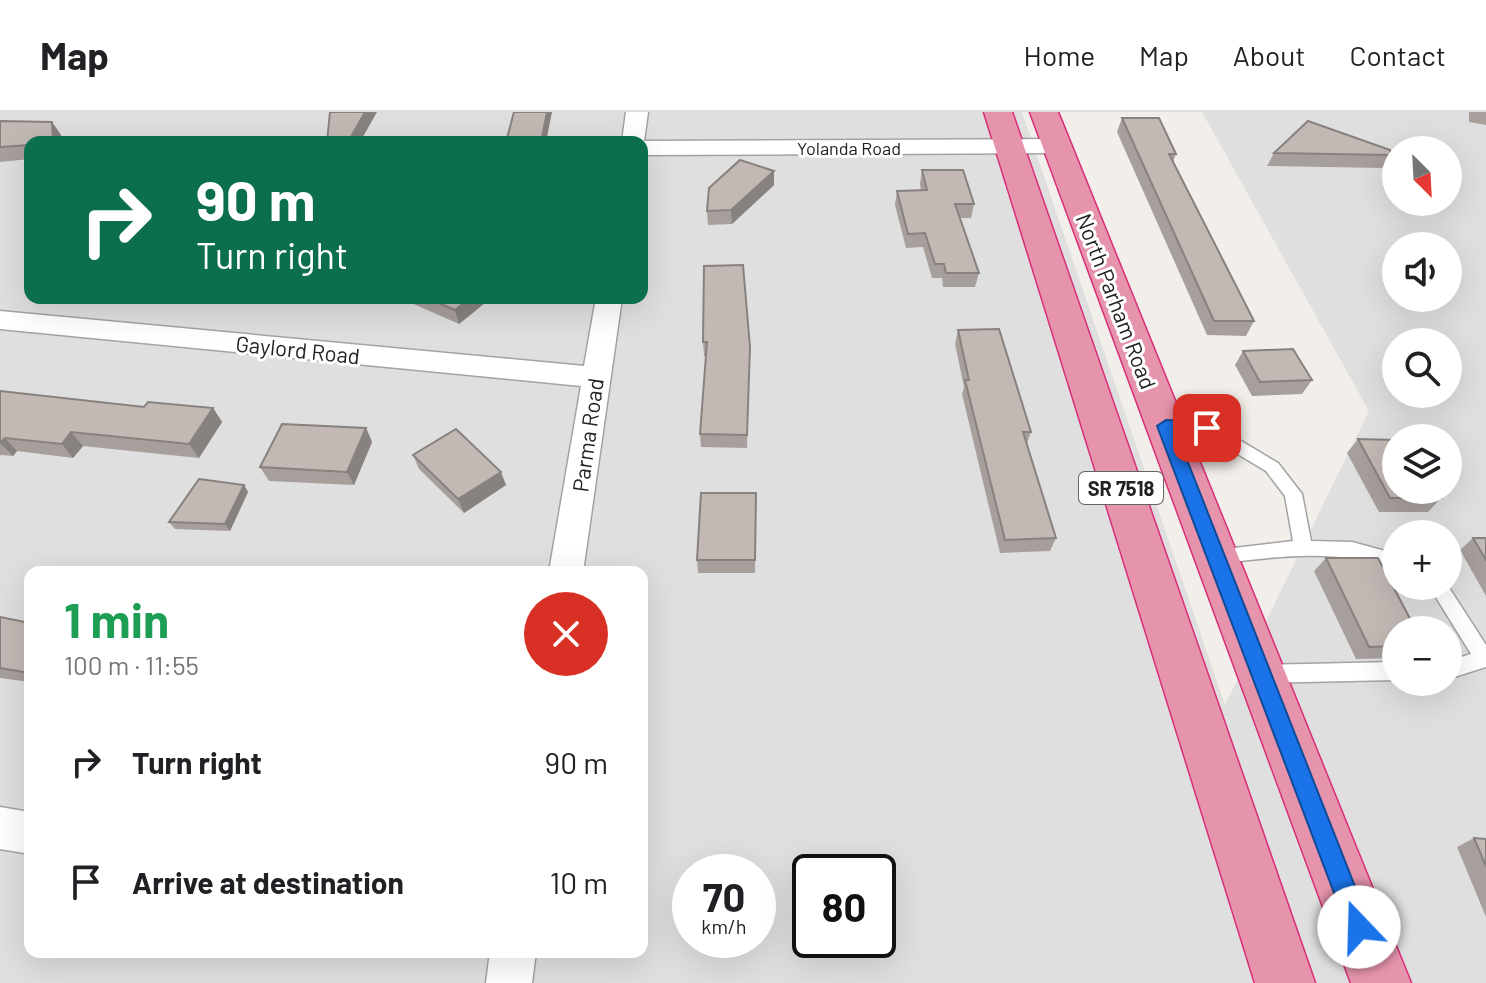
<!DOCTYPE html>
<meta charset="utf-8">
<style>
:root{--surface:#fff;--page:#f2f2f2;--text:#202124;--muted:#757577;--line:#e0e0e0}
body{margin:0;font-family:Barlow,sans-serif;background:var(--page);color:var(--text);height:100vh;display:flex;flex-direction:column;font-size:30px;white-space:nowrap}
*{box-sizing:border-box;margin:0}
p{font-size:26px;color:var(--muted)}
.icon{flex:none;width:44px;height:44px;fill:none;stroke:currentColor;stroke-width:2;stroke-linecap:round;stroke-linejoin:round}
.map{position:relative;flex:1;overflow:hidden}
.drawer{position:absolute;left:24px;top:454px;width:624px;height:392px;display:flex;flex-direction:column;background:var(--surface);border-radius:16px;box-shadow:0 8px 32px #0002}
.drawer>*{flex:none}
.hud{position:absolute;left:24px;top:24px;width:624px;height:168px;border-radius:16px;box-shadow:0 8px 32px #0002;background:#0b6e4f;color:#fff;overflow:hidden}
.needle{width:52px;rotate:156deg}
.tools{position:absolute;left:1382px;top:24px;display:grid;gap:16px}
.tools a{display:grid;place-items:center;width:80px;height:80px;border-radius:50%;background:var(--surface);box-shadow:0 8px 32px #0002;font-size:40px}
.speed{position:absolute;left:672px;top:742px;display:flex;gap:16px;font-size:40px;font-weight:700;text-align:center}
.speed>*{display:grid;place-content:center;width:104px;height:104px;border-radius:50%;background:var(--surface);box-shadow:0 8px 32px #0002;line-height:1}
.speed small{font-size:20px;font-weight:400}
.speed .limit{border:4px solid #111;border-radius:12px;background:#fff;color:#111}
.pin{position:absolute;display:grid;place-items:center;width:68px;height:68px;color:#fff;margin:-34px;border-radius:16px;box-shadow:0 4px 12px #0006}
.me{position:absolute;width:88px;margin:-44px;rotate:339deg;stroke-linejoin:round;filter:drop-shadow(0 0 6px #0008)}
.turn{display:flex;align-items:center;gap:28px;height:168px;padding:0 40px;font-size:36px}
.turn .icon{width:104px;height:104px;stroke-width:2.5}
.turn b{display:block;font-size:56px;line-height:68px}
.round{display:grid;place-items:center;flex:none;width:84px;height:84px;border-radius:42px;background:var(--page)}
.overview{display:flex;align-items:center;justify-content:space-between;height:136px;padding:0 40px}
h1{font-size:48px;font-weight:700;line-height:60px;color:#1e9e55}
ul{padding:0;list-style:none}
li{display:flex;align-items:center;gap:24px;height:120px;padding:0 40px}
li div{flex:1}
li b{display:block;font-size:30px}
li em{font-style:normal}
header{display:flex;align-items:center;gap:48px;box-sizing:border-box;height:112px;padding:0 40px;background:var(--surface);border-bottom:2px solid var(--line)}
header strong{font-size:38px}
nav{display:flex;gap:44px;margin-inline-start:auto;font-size:28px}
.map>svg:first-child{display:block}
.residential{fill:#e0dfdf;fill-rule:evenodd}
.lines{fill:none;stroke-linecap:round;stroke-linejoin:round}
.lane-casing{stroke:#a3a3a3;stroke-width:3}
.street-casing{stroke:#a3a3a3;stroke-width:3}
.highway-casing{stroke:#d82e7a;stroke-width:3}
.lane{fill:#fff;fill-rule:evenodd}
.street{fill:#fff;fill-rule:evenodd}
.highway{fill:#e694ac;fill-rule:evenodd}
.wall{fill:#a79f9c}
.shaded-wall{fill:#88827f}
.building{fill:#c2b9b5;stroke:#88827f;stroke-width:2}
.route{fill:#1a73e8;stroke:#114b97;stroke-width:2}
.labels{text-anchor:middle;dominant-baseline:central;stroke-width:6;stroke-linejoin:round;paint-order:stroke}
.far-street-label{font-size:18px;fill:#222;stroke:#fff}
.shield{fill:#fff;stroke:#646464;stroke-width:2}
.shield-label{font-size:20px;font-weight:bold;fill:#222}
.street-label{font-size:22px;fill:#222;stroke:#fff}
</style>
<header>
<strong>Map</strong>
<nav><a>Home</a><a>Map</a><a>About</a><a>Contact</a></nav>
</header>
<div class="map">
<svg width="1486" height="871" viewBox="0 0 1486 871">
<rect width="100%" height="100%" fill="#f2eee9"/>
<path class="residential" d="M 0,0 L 1022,0 L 1225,593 L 1369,299 L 1202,0 L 1486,0 L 1486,871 L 0,871 ZM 30,30 L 642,30 L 642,186 L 30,186 ZM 1396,38 L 1448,38 L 1448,90 L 1396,90 ZM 1396,134 L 1448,134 L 1448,186 L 1396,186 ZM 1396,230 L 1448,230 L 1448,282 L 1396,282 ZM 1396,326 L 1448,326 L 1448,378 L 1396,378 ZM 1396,422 L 1448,422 L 1448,474 L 1396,474 ZM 30,460 L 642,460 L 642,840 L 30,840 ZM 1396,518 L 1448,518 L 1448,570 L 1396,570 ZM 690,760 L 758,760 L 758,828 L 690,828 ZM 810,760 L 878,760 L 878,828 L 810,828 Z"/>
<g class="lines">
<defs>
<g id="lane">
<path d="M 1166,308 L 1213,312 L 1278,351 L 1302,382 L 1311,429 L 1352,430 L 1396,442 L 1396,456 C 1336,437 1278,444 1217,452 L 1211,450 L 1208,445 L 1211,440 L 1217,438 L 1293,429 L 1285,384 L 1266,359 L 1204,322 L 1160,318 L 1158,314 Z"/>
<path d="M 1429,474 L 1448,474 L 1486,533 L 1486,555 L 1448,567 L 1448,549 L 1471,542 Z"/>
<path d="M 1396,550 L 1396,568 L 1263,571 L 1256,568 L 1253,562 L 1256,556 L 1263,553 Z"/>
</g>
<g id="street">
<path d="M 626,0 L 648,0 L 644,29 L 1057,27 L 1068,34 L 1057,41 L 642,43 L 642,30 L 622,30 Z"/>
<path d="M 596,186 L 622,186 L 583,460 L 549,460 L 581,274 L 0,217 L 0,199 L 584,254 Z"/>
<path d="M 0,695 L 30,700 L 30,742 L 0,737 Z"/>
<path d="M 490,840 L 536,840 L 532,871 L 486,871 Z"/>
</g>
<g id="highway">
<path d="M 984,0 L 1012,0 L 1315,871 L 1255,871 Z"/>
<path d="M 1030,0 L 1058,0 L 1411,871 L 1351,871 Z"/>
</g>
</defs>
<use href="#lane" class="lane-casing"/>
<use href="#street" class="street-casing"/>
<use href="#highway" class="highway-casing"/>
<use href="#lane" class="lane"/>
<use href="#street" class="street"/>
<use href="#highway" class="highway"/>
</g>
<g class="wall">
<path d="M 1469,0 L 1486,0 L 1486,13 L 1469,10 Z"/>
<path d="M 1122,6 L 1176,42 L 1173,50 L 1254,209 L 1246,224 L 1207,223 L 1117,20 Z"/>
<path d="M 0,9 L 52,10 L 61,23 L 30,30 L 30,47 L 0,50 Z"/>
<path d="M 1274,41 L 1390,43 L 1382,56 L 1267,54 Z"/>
<path d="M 922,58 L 974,92 L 971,106 L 960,106 L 979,161 L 975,175 L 943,175 L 942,166 L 932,166 L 923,135 L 906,136 L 895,93 L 897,79 L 921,78 L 920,72 Z"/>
<path d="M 774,59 L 774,73 L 732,112 L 708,113 L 707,99 Z"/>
<path d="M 400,186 L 491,186 L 459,212 Z"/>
<path d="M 958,218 L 1031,320 L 1027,331 L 1056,426 L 1050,439 L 1000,441 L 962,282 L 964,275 L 955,232 Z"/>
<path d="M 703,230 L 750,235 L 747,336 L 701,335 L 700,322 L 706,244 L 704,244 Z"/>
<path d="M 1243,239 L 1312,268 L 1302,282 L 1252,284 L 1235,253 Z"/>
<path d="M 0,279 L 144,295 L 213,296 L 222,310 L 199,346 L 83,334 L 73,346 L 17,339 L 13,344 L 1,343 L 0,344 Z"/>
<path d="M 366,316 L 372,330 L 354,373 L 269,369 L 260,355 Z"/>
<path d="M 1358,327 L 1441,386 L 1428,400 L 1379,400 L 1347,341 Z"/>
<path d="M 413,343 L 506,373 L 464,401 L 419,357 Z"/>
<path d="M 244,373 L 248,380 L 230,419 L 175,417 L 169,410 Z"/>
<path d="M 756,381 L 755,461 L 698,461 L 697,448 Z"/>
<path d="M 1473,426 L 1486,426 L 1486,484 L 1460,438 Z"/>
<path d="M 1326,446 L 1396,518 L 1396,546 L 1356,547 L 1314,459 Z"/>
<path d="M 0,505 L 30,511 L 30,570 L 0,566 Z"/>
<path d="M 1474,726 L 1486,727 L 1486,805 L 1457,735 Z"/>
</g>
<g class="shaded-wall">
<path d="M 365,0 L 377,0 L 360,30 L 348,30 Z"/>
<path d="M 547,0 L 552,0 L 546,30 L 541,30 Z"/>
<path d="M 52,10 L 61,23 L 61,30 L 53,30 Z"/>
<path d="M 774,59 L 774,73 L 732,112 L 731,98 Z"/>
<path d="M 470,186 L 491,186 L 459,212 L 455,198 Z"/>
<path d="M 213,296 L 222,310 L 199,346 L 189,332 Z"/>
<path d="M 366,316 L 372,330 L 354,373 L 347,360 Z"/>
<path d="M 71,320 L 83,334 L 73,346 L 62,332 Z"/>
<path d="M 5,326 L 17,339 L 13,344 L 0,331 Z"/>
<path d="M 501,360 L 506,373 L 464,401 L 458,387 Z"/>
<path d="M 244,373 L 248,380 L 230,419 L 225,412 Z"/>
</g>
<g class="building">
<path d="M 330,0 L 365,0 L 348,30 L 327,30 Z"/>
<path d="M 514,0 L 547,0 L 541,30 L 506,30 Z"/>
<path d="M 1122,6 L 1159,6 L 1176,42 L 1169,42 L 1254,209 L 1214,209 Z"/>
<path d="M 0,9 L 52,10 L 53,30 L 30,30 L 30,33 L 0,35 Z"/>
<path d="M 1308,9 L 1390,38 L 1390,43 L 1274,41 Z"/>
<path d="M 740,48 L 774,59 L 731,98 L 707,99 L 709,76 Z"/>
<path d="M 922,58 L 963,58 L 974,92 L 955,92 L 979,161 L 946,161 L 944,152 L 935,152 L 925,121 L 908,122 L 897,79 L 927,78 Z"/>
<path d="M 743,153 L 750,235 L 747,323 L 700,322 L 707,230 L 703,230 L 704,154 Z"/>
<path d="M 427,186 L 470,186 L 455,198 Z"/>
<path d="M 999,217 L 1031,320 L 1023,320 L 1056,426 L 1005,428 L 965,268 L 969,268 L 958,218 Z"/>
<path d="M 1293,237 L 1312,268 L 1260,270 L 1243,239 Z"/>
<path d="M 0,279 L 144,295 L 148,290 L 213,296 L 189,332 L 71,320 L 62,332 L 5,326 L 0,331 Z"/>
<path d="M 282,312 L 366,316 L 347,360 L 260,355 Z"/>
<path d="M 456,317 L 501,360 L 458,387 L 413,343 Z"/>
<path d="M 1358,327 L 1396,328 L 1396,378 L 1436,378 L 1441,386 L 1390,386 Z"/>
<path d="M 199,367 L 244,373 L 225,412 L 169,410 Z"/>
<path d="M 701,381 L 756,381 L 755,448 L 697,448 Z"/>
<path d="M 1473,426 L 1486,426 L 1486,448 Z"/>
<path d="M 1326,446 L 1378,446 L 1416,518 L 1396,518 L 1396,534 L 1369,535 Z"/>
<path d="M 0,505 L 30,511 L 30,561 L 0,556 Z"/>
<path d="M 1474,726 L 1486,727 L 1486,754 Z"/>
</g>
<path class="route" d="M 1166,308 L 1207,310 L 1215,316 L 1207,322 L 1176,320 L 1371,815 L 1368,823 L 1359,827 L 1351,823 L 1347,815 L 1157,314 Z"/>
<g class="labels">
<g class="far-street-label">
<text x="849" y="36">Yolanda Road</text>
</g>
<rect class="shield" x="1079" y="360" width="84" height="32" rx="6"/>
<g class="shield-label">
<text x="1121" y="376">SR 7518</text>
</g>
<g class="street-label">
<text transform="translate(1117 189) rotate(69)">North Parham Road</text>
<text transform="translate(298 237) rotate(6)">Gaylord Road</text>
<text transform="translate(587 323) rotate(-82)">Parma Road</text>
</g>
</g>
</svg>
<div class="tools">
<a><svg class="needle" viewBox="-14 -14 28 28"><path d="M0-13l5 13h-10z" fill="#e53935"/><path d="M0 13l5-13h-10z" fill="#757577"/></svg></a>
<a><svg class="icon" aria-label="sound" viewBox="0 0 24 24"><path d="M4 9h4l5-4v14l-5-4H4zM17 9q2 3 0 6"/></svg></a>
<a><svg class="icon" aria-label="search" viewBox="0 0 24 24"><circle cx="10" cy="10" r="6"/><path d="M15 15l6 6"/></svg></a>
<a><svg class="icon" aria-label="layers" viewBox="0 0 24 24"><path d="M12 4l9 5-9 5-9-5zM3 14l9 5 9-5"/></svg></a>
<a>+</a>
<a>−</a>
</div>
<div class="speed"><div>70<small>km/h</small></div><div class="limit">80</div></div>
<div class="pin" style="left:1207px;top:316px;background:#d93025"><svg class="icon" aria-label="arrive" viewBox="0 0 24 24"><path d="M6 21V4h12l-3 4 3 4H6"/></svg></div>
<svg class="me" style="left:1359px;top:815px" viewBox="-20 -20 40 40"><circle r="19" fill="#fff"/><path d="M0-13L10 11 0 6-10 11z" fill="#1a73e8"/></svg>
<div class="hud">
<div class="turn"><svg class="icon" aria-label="right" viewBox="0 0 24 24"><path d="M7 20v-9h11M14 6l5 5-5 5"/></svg><div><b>90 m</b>Turn right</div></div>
</div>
<section class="drawer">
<div class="overview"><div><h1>1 min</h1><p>100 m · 11:55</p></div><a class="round" style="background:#d93025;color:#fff"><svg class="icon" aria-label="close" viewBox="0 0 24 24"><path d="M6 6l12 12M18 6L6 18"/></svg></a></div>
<ul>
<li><svg class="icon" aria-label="right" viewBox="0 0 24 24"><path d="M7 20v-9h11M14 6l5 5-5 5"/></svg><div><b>Turn right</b></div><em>90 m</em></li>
<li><svg class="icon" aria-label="arrive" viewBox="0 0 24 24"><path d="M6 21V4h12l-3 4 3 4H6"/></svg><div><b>Arrive at destination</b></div><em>10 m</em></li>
</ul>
</section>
</div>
